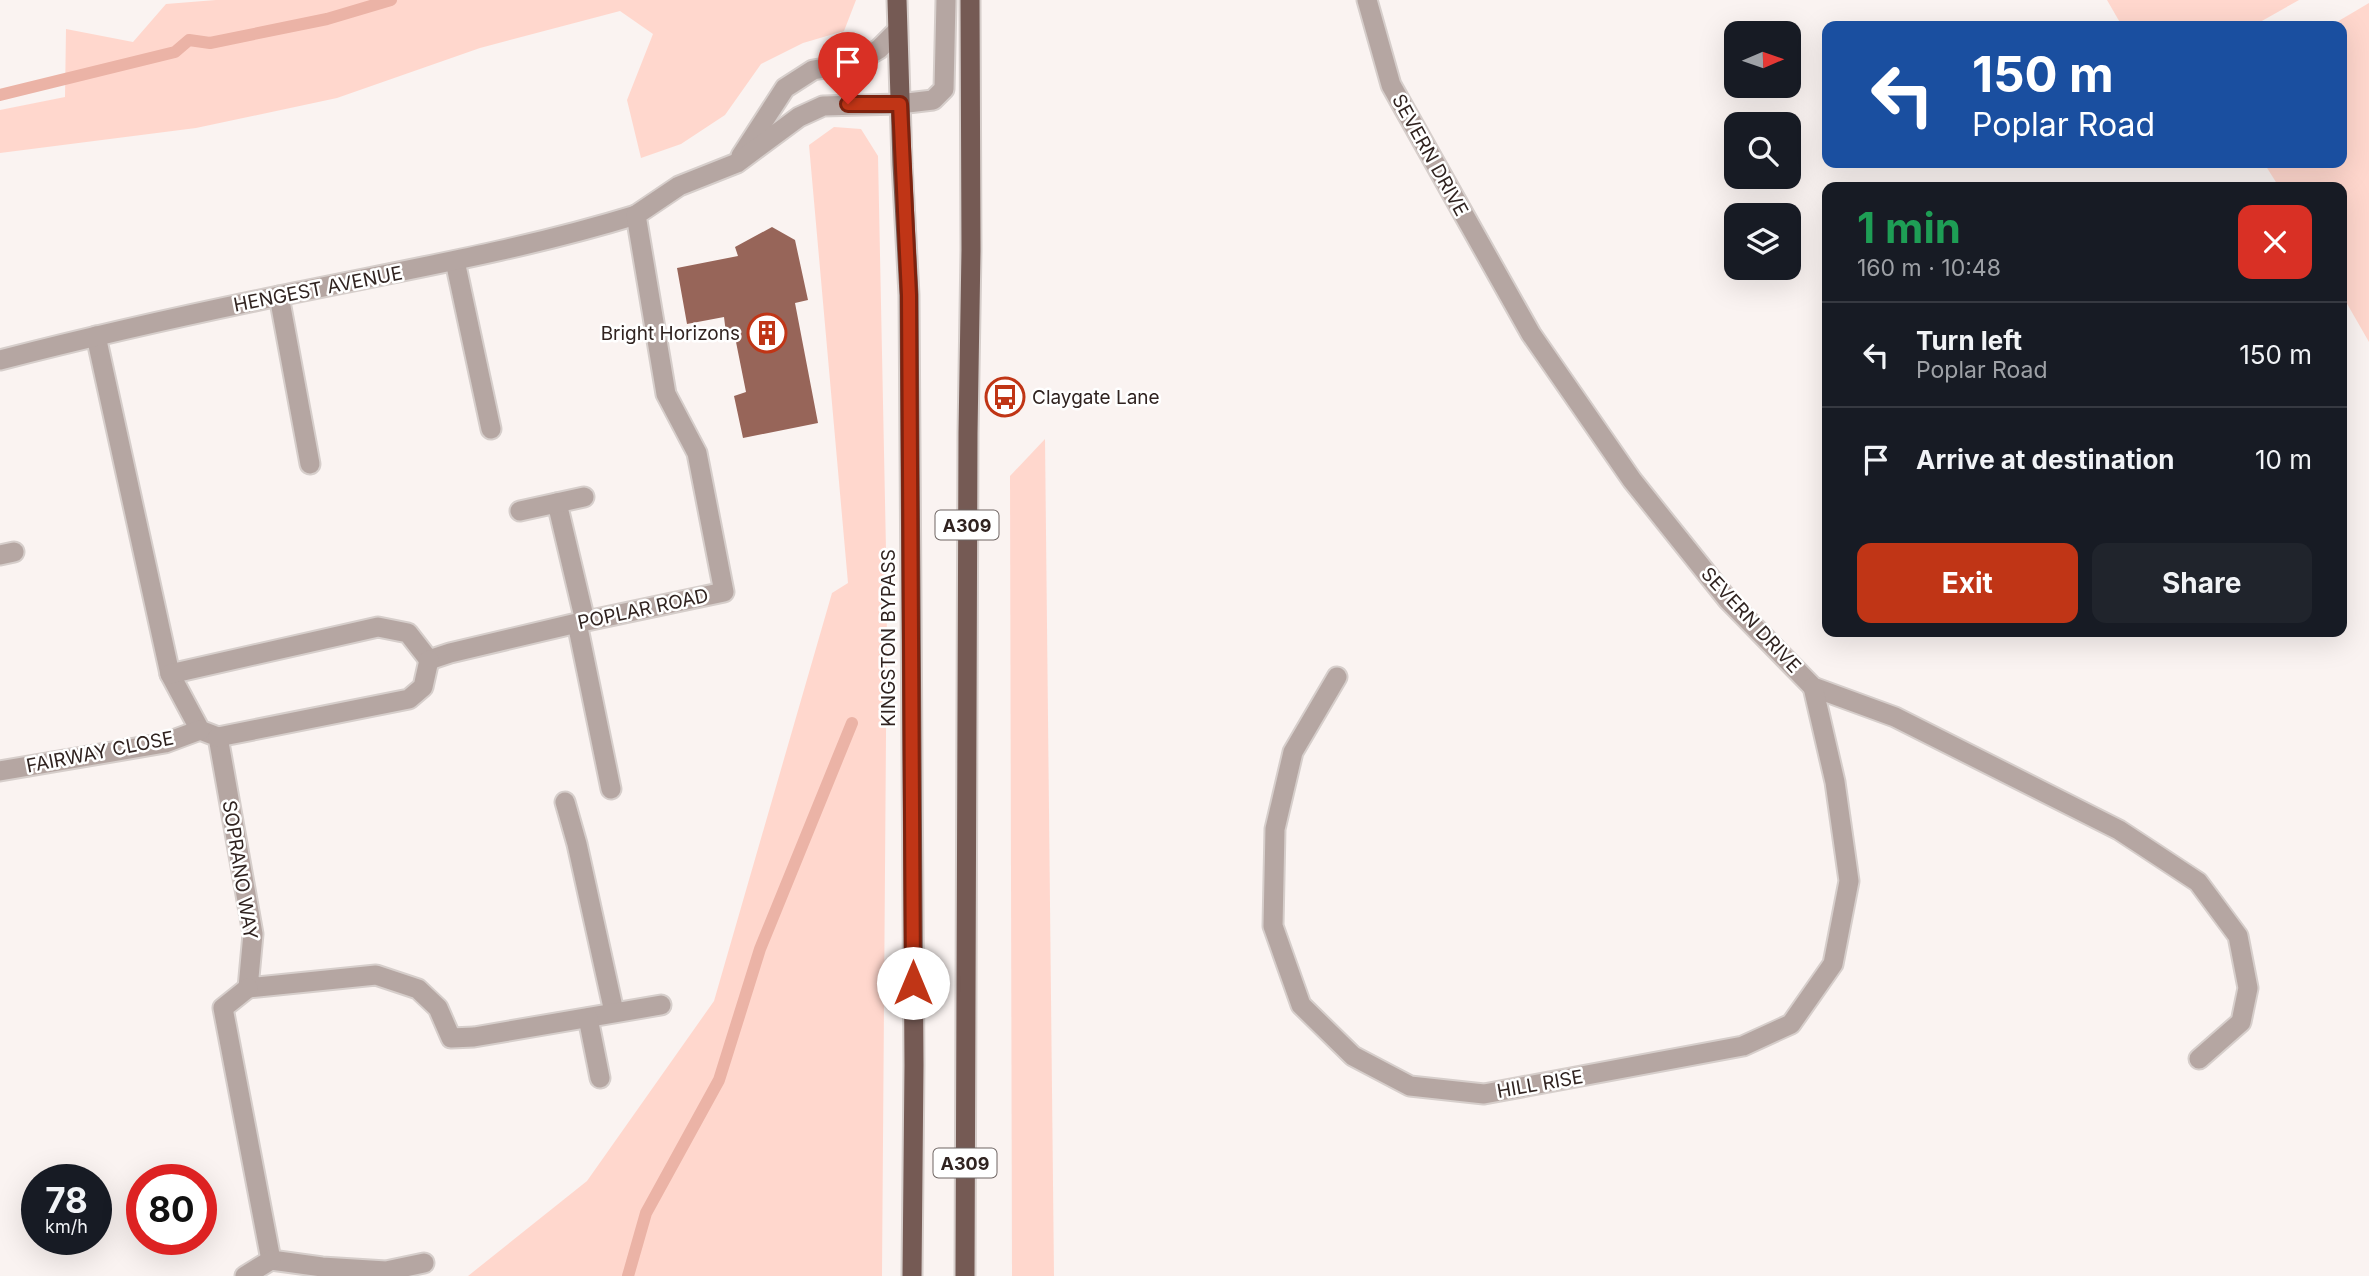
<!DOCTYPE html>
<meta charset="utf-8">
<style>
:root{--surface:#171b24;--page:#20242c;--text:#f1f3f6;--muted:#9ea1a6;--line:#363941;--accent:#c03516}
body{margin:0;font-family:Inter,sans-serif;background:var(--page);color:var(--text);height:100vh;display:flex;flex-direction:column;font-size:26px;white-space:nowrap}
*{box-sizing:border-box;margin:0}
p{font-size:23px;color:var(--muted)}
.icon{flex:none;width:38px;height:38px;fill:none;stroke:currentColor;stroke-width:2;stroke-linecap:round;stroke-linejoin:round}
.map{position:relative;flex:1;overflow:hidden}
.details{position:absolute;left:1822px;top:182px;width:525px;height:455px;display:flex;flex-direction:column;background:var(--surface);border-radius:14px;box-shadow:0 7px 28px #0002}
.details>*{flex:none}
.banner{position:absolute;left:1822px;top:21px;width:525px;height:147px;border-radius:14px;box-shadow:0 7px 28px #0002;background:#1a4fa0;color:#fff;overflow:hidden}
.needle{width:46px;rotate:88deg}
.buttons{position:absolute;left:1724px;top:21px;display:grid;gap:14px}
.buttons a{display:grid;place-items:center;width:77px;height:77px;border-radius:14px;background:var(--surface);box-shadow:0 7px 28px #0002;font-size:35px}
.speed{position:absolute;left:21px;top:1164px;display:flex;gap:14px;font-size:35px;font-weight:700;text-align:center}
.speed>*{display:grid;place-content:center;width:91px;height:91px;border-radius:50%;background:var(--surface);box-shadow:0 7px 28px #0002;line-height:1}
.speed small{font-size:18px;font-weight:400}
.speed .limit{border:10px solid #d22;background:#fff;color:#111}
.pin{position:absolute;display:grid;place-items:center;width:60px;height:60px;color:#fff;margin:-72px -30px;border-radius:50% 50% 50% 0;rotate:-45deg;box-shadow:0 0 7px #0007}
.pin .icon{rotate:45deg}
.me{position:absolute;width:77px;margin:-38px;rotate:0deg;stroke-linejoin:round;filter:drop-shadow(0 0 5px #0008)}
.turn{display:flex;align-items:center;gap:24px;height:147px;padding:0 35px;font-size:32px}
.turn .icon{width:91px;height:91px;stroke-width:2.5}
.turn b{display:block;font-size:49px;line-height:60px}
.round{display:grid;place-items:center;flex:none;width:74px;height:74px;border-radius:14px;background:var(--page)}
.head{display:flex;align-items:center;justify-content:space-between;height:119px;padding:0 35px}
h1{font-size:42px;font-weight:700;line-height:52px;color:#1e9e55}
.cta{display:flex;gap:14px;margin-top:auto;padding:14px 35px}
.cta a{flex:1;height:80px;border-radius:14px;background:var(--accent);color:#fff;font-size:28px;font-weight:700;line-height:80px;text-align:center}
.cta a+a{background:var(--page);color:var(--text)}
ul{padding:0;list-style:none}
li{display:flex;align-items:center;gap:21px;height:105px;padding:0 35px;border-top:2px solid var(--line)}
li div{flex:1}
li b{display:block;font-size:26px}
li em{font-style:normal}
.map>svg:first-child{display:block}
.green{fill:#ffd7cd}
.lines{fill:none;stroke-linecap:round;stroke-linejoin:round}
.stream{stroke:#ebb3a6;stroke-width:12}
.building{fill:#976559}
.service-casing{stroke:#d6cecb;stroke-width:23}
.minor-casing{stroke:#d6cecb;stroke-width:23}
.trunk-casing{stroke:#d6cecb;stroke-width:23}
.service{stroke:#b5a6a2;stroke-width:19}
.minor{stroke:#b5a6a2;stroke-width:19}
.trunk{stroke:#755a54;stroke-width:19}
.route-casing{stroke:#7d220e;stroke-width:18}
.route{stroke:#c03516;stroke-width:12}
.labels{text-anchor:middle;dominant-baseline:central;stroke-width:5;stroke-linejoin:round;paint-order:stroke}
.shield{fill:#fff;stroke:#6e6563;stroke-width:2}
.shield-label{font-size:18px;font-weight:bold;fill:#302320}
.street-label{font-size:19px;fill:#302320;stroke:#fff}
.poi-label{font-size:19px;fill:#302320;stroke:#fff;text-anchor:end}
</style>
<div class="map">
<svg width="2369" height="1276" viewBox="0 0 2369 1276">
<rect width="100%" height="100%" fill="#faf3f1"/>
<g class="green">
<path d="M 216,0 L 856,0 L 844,31 L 803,43 L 761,64 L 725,115 L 681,144 L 641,158 L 627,100 L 653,34 L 620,11 L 480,48 L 337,98 L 196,128 L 0,153 L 0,110 L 65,97 L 66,29 L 133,42 L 166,4 Z"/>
<path d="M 2107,0 L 2299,0 L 2253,26 L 2122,26 Z"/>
<path d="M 2369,3 L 2369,342 L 2342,295 L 2342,187 L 2279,187 L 2264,163 L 2342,163 L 2342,26 L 2330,26 Z"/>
<path d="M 834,127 L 861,129 L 878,156 L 887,600 L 882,1276 L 468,1276 L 587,1181 L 714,1001 L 832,593 L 848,583 L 809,145 Z"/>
<path d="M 1045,439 L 1054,1276 L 1012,1276 L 1010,476 Z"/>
</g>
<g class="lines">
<g class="stream">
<path d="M 0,95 L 175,52 L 189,40 L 210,43 L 327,19 L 391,0"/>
<path d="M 628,1276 L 646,1213 L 719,1080 L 760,949 L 852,723"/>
</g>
</g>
<path class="building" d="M 772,227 L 795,240 L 808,300 L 795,303 L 818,423 L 743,438 L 734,396 L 746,392 L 734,332 L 726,333 L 724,317 L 687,324 L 677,268 L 738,256 L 735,247 Z"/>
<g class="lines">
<defs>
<g id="service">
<path d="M 455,261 L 491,429"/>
<path d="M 279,296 L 310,464"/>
<path d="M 557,503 L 585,621"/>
<path d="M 520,511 L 584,497"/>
<path d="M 0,555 L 14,552"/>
<path d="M 577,623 L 611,789"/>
<path d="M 565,802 L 577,844 L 614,1012"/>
</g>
<g id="minor">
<path d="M 1367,0 L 1391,85 L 1531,334 L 1632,480 L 1728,600 L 1813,687 L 1895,717 L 2119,830 L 2198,882 L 2238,936 L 2248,988 L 2241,1022 L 2199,1059"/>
<path d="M 741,156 L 785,88 L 813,70 L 855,63 L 879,49 L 897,31"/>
<path d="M 96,336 L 170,674 L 200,730 L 218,737 L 253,934 L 248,988 L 376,975 L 418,989 L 438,1008 L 451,1038 L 474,1037 L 661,1005"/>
<path d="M 0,360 C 93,336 186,315 279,296 C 399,271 519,251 636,215"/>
<path d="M 170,674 L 378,627 L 408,633 L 429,660 L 450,653 L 577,623 L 724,592 L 697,453 L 666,394 L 636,215 L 679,186 L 737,163 L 799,117 L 823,106 L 899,104 L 933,100 L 944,89 L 946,0"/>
<path d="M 1337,677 L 1293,752 L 1275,829 L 1273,926 L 1301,1005 L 1353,1056 L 1410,1086 L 1484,1094 L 1743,1046 L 1791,1024 L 1833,964 L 1849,881 L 1835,782 L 1813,687"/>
<path d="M 218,737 L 409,699 L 423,687 L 429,660"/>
<path d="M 0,771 L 165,743 L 200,730"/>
<path d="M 248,988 L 223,1008 L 271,1260 L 322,1267 L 386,1271 L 424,1263"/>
<path d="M 588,1018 L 600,1078"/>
<path d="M 245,1276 L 271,1260"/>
</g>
<g id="trunk">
<path d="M 897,0 L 902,164 L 909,295 L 914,1065 L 912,1276"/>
<path d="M 965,1276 L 968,433 L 971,250 L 970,0"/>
</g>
</defs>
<use href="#service" class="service-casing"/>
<use href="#minor" class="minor-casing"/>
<use href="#trunk" class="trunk-casing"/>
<use href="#service" class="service"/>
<use href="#minor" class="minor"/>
<use href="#trunk" class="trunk"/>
</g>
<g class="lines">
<defs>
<path id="route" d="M 848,104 L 900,104 L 909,295 L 913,983"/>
</defs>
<use href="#route" class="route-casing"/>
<use href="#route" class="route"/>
</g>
<defs>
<symbol id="building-ring" viewBox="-11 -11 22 22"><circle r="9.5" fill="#fff" stroke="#c03516" stroke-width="1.5"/><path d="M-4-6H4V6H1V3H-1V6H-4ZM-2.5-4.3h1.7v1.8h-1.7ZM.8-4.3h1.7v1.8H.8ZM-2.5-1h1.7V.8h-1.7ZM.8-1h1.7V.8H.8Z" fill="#c03516"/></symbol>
<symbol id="bus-ring" viewBox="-11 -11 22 22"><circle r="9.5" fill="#fff" stroke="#c03516" stroke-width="1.5"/><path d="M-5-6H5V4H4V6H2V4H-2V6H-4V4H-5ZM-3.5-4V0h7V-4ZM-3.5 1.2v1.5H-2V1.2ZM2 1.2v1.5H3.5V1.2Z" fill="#c03516"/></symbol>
</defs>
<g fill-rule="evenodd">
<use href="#building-ring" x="745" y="311" width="44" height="44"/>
<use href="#bus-ring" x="983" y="375" width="44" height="44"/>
</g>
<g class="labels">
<g class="shield">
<rect x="935.5" y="510.5" width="63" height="29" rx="5"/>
<rect x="933.5" y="1148.5" width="63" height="29" rx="5"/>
</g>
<g class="shield-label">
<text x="967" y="525">A309</text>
<text x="965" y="1163">A309</text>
</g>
<g class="street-label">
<text transform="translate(1430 155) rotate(61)">SEVERN DRIVE</text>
<text transform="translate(318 289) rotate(-11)">HENGEST AVENUE</text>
<text transform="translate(643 609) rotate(-12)">POPLAR ROAD</text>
<text transform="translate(1751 620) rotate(47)">SEVERN DRIVE</text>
<text transform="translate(888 638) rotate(-90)">KINGSTON BYPASS</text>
<text transform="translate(100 752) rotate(-11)">FAIRWAY CLOSE</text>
<text transform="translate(240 870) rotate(81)">SOPRANO WAY</text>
<text transform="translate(1540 1084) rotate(-10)">HILL RISE</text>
</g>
<g class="poi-label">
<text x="740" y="333">Bright Horizons</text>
<text x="1032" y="397" text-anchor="start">Claygate Lane</text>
</g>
</g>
</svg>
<div class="buttons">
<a><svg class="needle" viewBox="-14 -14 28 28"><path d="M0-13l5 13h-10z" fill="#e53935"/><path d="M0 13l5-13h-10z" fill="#9ea1a6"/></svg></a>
<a><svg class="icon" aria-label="search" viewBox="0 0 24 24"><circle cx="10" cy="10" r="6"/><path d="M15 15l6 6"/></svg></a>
<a><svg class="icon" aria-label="layers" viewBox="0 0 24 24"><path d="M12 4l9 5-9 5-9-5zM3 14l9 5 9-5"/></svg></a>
</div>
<div class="speed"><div>78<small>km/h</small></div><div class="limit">80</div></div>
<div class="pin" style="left:848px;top:104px;background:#d93025"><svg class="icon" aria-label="arrive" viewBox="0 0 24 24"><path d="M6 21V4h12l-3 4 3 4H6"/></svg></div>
<svg class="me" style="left:913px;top:983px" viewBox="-20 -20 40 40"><circle r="19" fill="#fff"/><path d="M0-13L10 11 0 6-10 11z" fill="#c03516"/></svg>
<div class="banner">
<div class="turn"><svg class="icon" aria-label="left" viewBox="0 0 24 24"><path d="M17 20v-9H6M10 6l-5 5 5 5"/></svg><div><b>150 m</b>Poplar Road</div></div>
</div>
<section class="details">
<div class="head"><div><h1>1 min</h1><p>160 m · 10:48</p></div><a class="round" style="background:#d93025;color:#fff"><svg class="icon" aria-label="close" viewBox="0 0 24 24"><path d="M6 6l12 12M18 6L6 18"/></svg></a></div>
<ul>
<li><svg class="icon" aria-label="left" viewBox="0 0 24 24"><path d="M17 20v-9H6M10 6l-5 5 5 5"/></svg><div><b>Turn left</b><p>Poplar Road</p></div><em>150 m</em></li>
<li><svg class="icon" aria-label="arrive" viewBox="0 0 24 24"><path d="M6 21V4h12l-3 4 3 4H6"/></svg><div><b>Arrive at destination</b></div><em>10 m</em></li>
</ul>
<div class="cta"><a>Exit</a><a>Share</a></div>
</section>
</div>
